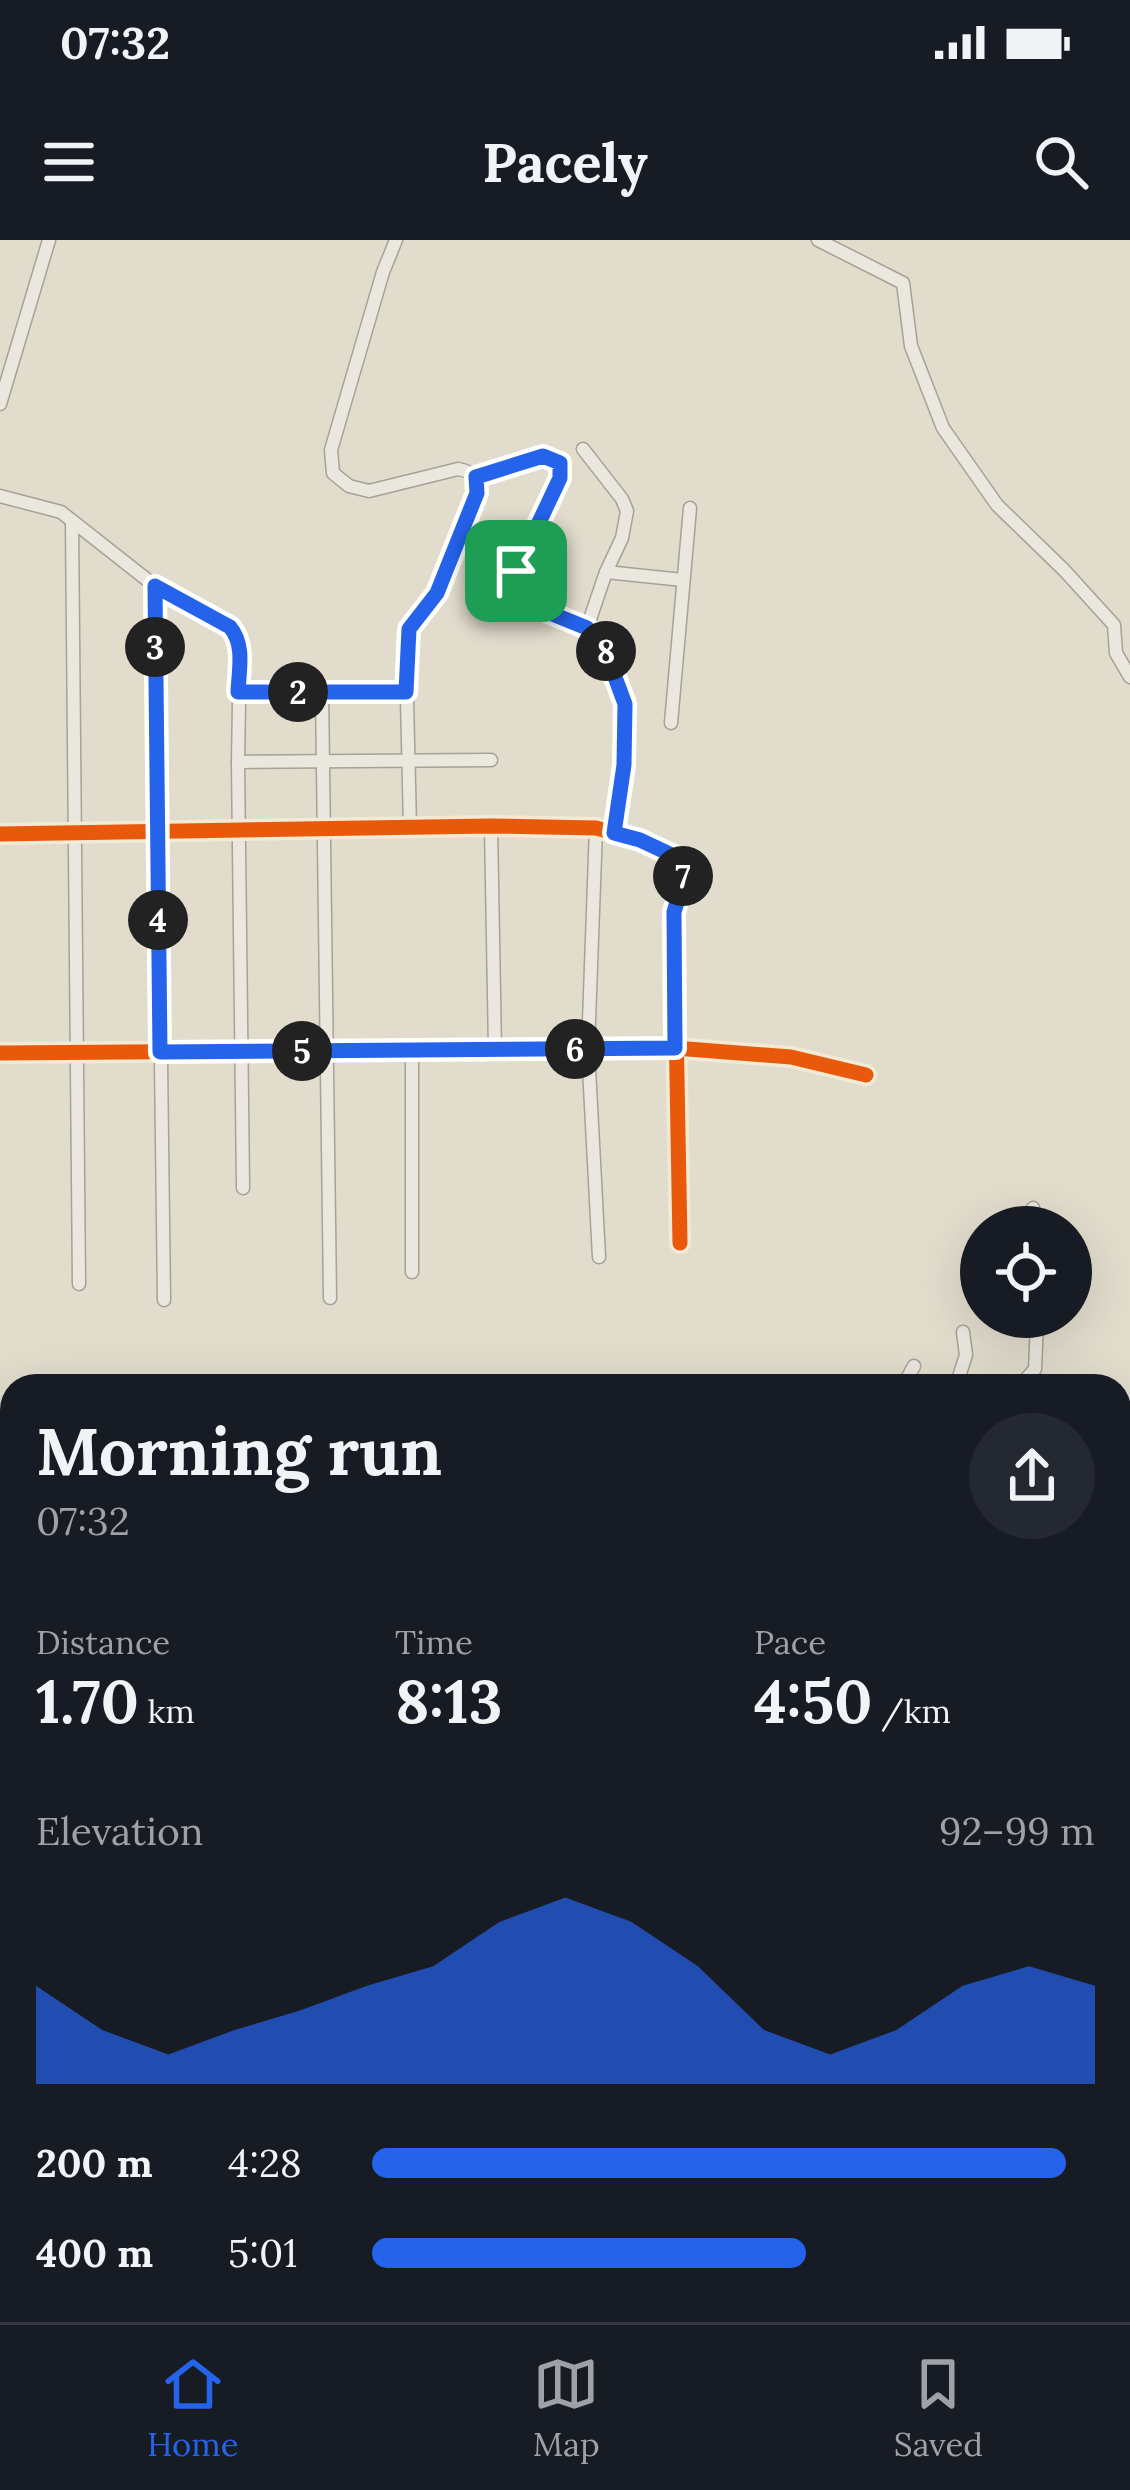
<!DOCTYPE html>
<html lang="en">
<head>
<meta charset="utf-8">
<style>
	body { margin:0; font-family:Lora,serif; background:#242831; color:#f1f3f6; height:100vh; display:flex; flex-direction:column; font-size:45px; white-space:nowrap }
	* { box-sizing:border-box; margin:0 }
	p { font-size:39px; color:#9ea1a6 }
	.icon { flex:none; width:66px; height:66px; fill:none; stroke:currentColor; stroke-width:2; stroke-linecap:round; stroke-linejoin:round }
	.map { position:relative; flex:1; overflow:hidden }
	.panel { position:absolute; left:0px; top:1134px; width:1131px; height:948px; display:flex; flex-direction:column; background:#171b24; border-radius:36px 36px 0 0; box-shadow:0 12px 48px #0002 }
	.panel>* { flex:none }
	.controls { position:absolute; left:960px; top:966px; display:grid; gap:24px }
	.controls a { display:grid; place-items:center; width:132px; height:132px; border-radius:50%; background:#171b24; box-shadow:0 12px 48px #0002; font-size:60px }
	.pin { position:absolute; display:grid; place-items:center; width:102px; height:102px; color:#fff; margin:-51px; border-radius:24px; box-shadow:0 6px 18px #0006 }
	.km { position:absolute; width:60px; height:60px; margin:-30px; border-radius:50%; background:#222; color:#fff; font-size:33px; line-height:60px; text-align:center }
	.round { display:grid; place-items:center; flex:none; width:126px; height:126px; border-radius:63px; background:#242831 }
	.overview { display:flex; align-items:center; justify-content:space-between; height:204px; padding:0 36px }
	h1 { font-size:66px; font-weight:800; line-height:90px }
	.figures { display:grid; grid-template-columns:repeat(3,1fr); gap:18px; height:204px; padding:12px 36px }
	.figures div { display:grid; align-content:center }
	.figures b { font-size:60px; font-weight:800 }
	.figures small { font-size:33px; font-weight:400 }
	.figures p { font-size:33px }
	.chart { height:336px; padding:24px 36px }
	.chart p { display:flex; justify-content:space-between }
	.chart svg { width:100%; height:216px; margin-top:12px; fill:#2563eb; opacity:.7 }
	ul { padding:0 36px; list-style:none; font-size:39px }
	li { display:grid; grid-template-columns:192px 144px 1fr; align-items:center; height:90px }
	li i { height:30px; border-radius:15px; background:#2563eb }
	.status { display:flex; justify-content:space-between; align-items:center; height:84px; padding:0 60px; background:#171b24; direction:ltr }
	.status svg { height:33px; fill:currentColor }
	header { display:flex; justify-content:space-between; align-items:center; height:156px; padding:0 36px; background:#171b24; font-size:54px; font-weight:800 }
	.dock { display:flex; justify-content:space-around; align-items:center; height:168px; border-top:3px solid #363941; background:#171b24; font-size:33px; color:#9ea1a6 }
	.dock a { display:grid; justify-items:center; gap:6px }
	.dock .selected { color:#2563eb }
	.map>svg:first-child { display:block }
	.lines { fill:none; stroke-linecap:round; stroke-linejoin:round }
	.minor-casing { stroke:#a7a196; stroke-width:15 }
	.minor { stroke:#eae7de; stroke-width:12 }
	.cycleway-casing { stroke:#f2ead4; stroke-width:22 }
	.cycleway { stroke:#e8590c; stroke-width:15 }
	.route-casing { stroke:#fff; stroke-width:24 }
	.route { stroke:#2563eb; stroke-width:15 }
</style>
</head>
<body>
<div class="status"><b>07:32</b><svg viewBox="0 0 49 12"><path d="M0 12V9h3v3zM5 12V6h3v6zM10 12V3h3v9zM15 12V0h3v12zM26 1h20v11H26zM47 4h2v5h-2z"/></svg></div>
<header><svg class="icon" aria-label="menu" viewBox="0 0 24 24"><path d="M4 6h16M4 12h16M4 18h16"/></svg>Pacely<svg class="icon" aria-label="search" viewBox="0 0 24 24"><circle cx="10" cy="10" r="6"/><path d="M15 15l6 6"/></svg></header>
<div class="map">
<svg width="1130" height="2082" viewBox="0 0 1130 2082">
	<rect width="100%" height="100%" fill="#e2dccd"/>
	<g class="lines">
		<defs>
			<g id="minor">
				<path d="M396,0L383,32L331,210L333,233L349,246L369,251L458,229C474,232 476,236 477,252L437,353L409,389L406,417L410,587"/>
				<polyline points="818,0 903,43 911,106 943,188 997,265 1064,330 1114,385 1116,413 1130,437"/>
				<polyline points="0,164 49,0"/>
				<polyline points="583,209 622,259 627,271 622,298 606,332 587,388"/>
				<polyline points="476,237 543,216 560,223 560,238 509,346 518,360 587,388 605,410 625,464 624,525 613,593"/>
				<polyline points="0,256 61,272 155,346 230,387 240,405 238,522 243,948"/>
				<polyline points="72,284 79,1044"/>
				<polyline points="606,332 683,340"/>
				<polyline points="155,346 164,1060"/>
				<polyline points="322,451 330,1058"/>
				<polyline points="238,452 407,451"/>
				<polyline points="671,483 690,268"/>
				<polyline points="238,522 491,520"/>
				<polyline points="491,586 495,810"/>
				<polyline points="596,588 588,809 599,1017"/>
				<polyline points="0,594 491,586 596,588 641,600 674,616 682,627 683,642 674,672 680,1003"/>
				<polyline points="0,813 675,808 791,817 866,835"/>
				<polyline points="1021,987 1033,968"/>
				<polyline points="412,1032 412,810"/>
				<polyline points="903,1146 914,1126"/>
				<polyline points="956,1146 966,1115 963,1092"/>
				<polyline points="1020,1146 1035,1129 1037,1083 1033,1077"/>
				<polyline points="0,1389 12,1399"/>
				<polyline points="1119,1424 1130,1420"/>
				<polyline points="0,1435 12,1444"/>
				<polyline points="0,1471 12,1485"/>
				<polyline points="0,1609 12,1625"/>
				<polyline points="1119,1739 1130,1738"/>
				<polyline points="0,1882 12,1907"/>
				<polyline points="0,2047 12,2048"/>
				<polyline points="313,2070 342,2082"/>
				<polyline points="1005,2070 1060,2082"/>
				<polyline points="29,2082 30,2070"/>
				<polyline points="230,2082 236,2070"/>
				<polyline points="480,2082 482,2070"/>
				<polyline points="554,2082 556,2070"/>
				<polyline points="628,2082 631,2070"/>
				<polyline points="774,2082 777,2070"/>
			</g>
		</defs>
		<use href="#minor" class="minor-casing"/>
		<use href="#minor" class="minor"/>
		<defs>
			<g id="cycleway">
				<polyline points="0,594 491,586 596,588 641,600 674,616 682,627 683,642 674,672 680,1003"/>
				<polyline points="0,813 675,808 791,817 866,835"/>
			</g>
		</defs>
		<use href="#cycleway" class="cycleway-casing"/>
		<use href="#cycleway" class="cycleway"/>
	</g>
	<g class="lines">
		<defs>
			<path id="route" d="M543,216L560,223V238L509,346L518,360L587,388L605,410L625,464L624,525L614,593L640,600L674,616L682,627L683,642L674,672L675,808L160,812L155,346L230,387C245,405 239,429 238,452H406L409,389L437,353L477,253L476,237Z"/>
		</defs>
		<use href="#route" class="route-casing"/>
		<use href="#route" class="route"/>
	</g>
</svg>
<div class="controls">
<a><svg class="icon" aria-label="locate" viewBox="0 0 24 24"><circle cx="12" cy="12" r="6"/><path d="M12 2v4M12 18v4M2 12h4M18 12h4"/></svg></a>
</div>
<div class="pin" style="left:516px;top:331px;background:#1e9e55"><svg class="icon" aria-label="arrive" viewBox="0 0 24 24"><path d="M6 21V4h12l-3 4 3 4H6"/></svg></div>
<b class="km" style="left:298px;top:452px">2</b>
<b class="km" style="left:155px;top:407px">3</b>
<b class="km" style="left:158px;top:680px">4</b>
<b class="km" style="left:302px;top:811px">5</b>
<b class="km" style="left:575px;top:809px">6</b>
<b class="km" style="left:683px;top:636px">7</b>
<b class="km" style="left:606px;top:411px">8</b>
<section class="panel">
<div class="overview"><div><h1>Morning run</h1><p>07:32</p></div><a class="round"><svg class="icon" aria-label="share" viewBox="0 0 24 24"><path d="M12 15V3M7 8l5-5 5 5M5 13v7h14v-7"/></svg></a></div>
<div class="figures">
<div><p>Distance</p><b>1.70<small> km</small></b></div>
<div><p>Time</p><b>8:13</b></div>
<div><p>Pace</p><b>4:50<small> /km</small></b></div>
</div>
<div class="chart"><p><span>Elevation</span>92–99 m</p>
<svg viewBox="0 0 160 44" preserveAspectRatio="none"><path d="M0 44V24L10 33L20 38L30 33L40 29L50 24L60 20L70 11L80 6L90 11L100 20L110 33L120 38L130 33L140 24L150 20L160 24V44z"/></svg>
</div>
<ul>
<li><b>200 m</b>4:28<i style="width:96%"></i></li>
<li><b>400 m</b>5:01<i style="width:60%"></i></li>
</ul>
</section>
</div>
<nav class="dock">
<a class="selected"><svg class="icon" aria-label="home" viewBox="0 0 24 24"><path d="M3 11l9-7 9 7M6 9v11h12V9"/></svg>Home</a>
<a><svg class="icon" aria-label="map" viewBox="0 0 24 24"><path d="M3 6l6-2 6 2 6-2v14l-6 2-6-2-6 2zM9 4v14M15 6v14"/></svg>Map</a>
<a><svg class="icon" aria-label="saved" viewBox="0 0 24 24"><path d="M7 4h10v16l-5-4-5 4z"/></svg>Saved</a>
</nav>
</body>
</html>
